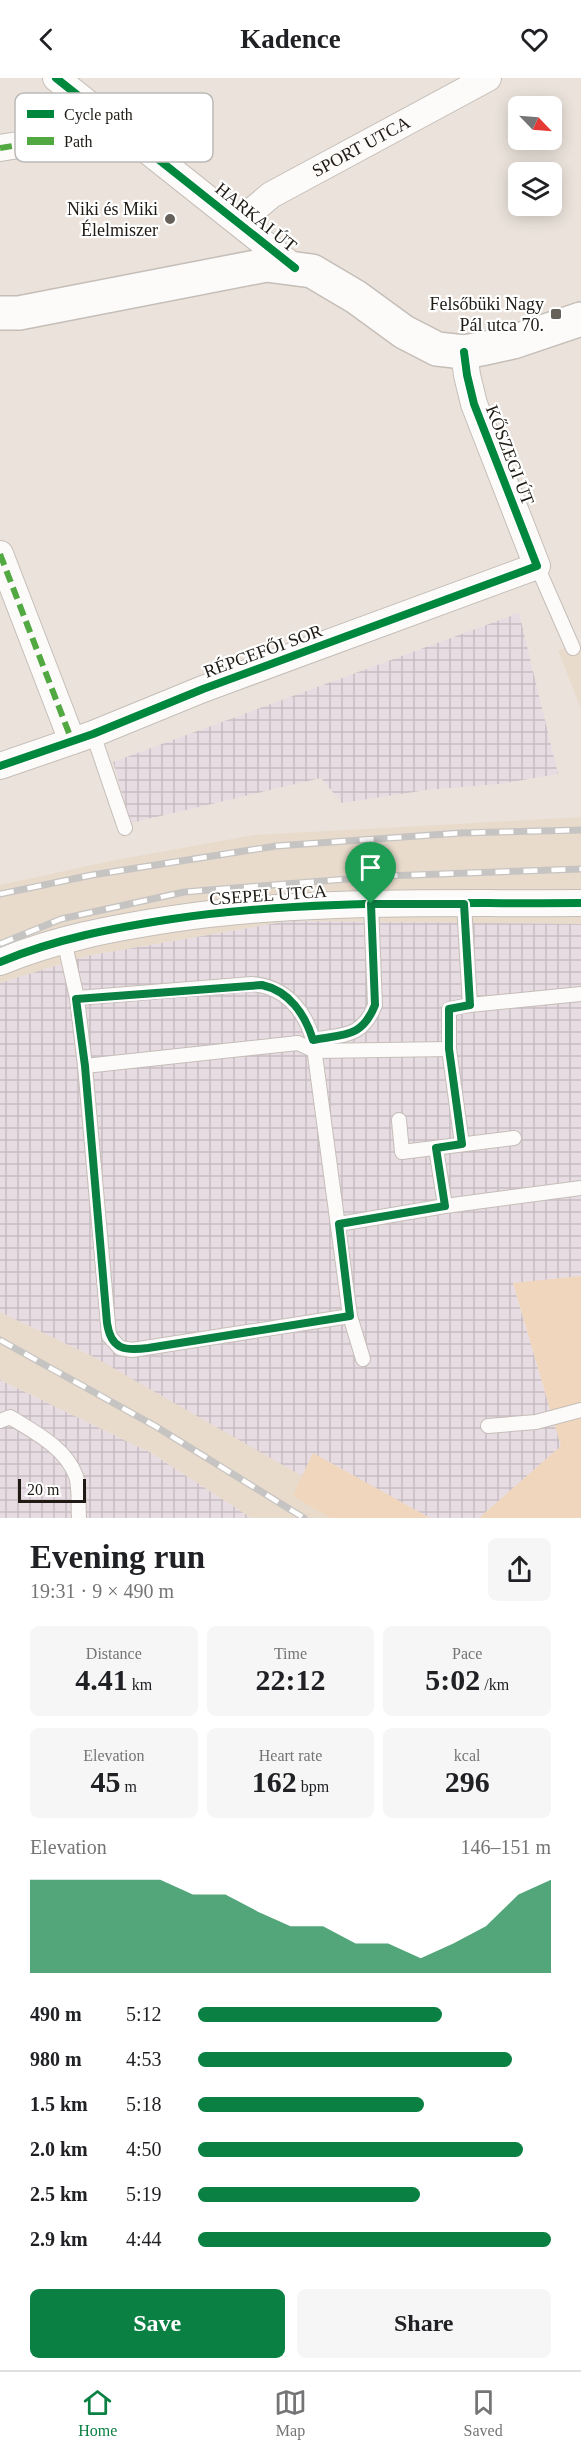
<!DOCTYPE html>
<html lang="en">
<head>
<meta charset="utf-8">
<style>
	body { margin:0; font-family:"Times New Roman",serif; background:#f6f6f6; color:#202124; height:100vh; display:flex; flex-direction:column; font-size:22px; white-space:nowrap }
	* { box-sizing:border-box; margin:0 }
	p { font-size:20px; color:#757577 }
	.icon { flex:none; width:33px; height:33px; fill:none; stroke:currentColor; stroke-width:2; stroke-linecap:round; stroke-linejoin:round }
	.map { position:relative; height:1440px; overflow:hidden }
	.panel { display:flex; flex-direction:column; background:#fff; flex:1 }
	.panel>* { flex:none }
	.needle { width:39px; rotate:115deg }
	.fabs { position:absolute; left:508px; top:18px; display:grid; gap:12px }
	.fabs a { display:grid; place-items:center; width:54px; height:54px; border-radius:9px; background:#fff; box-shadow:0 3px 15px #0003; font-size:30px }
	.scale { position:absolute; left:18px; bottom:15px; width:68px; box-sizing:border-box; padding-left:6px; border:3px solid #1f1a14; border-top:0; font-size:16px; line-height:21px; white-space:nowrap; color:#1f1a14; -webkit-text-stroke:4px #fff; paint-order:stroke }
	.pin { position:absolute; display:grid; place-items:center; width:51px; height:51px; color:#fff; margin:-62px -26px; border-radius:50% 50% 50% 0; rotate:-45deg; box-shadow:0 0 6px #0007 }
	.pin .icon { rotate:45deg }
	.round { display:grid; place-items:center; flex:none; width:63px; height:63px; border-radius:9px; background:#f6f6f6 }
	.head { display:flex; align-items:center; justify-content:space-between; height:102px; padding:0 30px }
	h1 { font-size:33px; font-weight:700; line-height:45px }
	.metrics { display:grid; grid-template-columns:repeat(3,1fr); gap:9px; height:102px; padding:6px 30px }
	.metrics div { display:grid; align-content:center; border-radius:9px; background:#f6f6f6; text-align:center }
	.metrics b { font-size:30px; font-weight:700 }
	.metrics small { font-size:16px; font-weight:400 }
	.metrics p { font-size:16px }
	.chart { height:168px; padding:12px 30px }
	.chart p { display:flex; justify-content:space-between }
	.chart svg { width:100%; height:108px; margin-top:6px; fill:#0b8043; opacity:.7 }
	.button { display:flex; gap:12px; margin-top:auto; padding:12px 30px }
	.button a { flex:1; height:69px; border-radius:9px; background:#0b8043; color:#fff; font-size:24px; font-weight:700; line-height:69px; text-align:center }
	.button a+a { background:#f6f6f6; color:#202124 }
	ul { padding:0 30px; list-style:none; font-size:20px }
	li { display:grid; grid-template-columns:96px 72px 1fr; align-items:center; height:45px }
	li i { height:15px; border-radius:8px; background:#0b8043 }
	header { display:flex; justify-content:space-between; align-items:center; height:78px; padding:0 30px; background:#fff; font-size:27px; font-weight:700 }
	.dock { display:flex; justify-content:space-around; align-items:center; height:84px; border-top:2px solid #e0e0e0; background:#fff; font-size:16px; color:#757577 }
	.dock a { display:grid; justify-items:center; gap:3px }
	.dock .active { color:#0b8043 }
	.map>svg:first-child { display:block }
	.built { fill:#e9dbcc }
	.industrial { fill:url(#industrial-grid) }
	.green { fill:#efd6bd }
	.lines { fill:none; stroke-linecap:round; stroke-linejoin:round }
	.service-casing { stroke:#c5beb8; stroke-width:16 }
	.minor-casing { stroke:#c5beb8; stroke-width:28 }
	.secondary-casing { stroke:#c5beb8; stroke-width:36 }
	.service { stroke:#fcfbfa; stroke-width:14 }
	.minor { stroke:#fcfbfa; stroke-width:26 }
	.secondary { stroke:#fcfbfa; stroke-width:33 }
	.rail-casing { stroke:#c6c4c2; stroke-width:7 }
	.rail { stroke:#fff; stroke-width:4.5; stroke-dasharray:14; stroke-linecap:butt }
	.quiet { stroke:#52a942; stroke-width:6; stroke-dasharray:12 6; stroke-linecap:butt }
	.cycleway-casing { stroke:#fff; stroke-width:11 }
	.cycleway { stroke:#00873e; stroke-width:8 }
	.route-casing { stroke:#fff; stroke-width:12 }
	.route { stroke:#0b8043; stroke-width:8 }
	.poi-dot { fill:#66605a; stroke:#fff; stroke-width:2 }
	.labels { text-anchor:middle; dominant-baseline:central; stroke-width:4.5; stroke-linejoin:round; paint-order:stroke }
	.street-label { font-size:18px; fill:#1f1a14; stroke:#fff }
	.poi-label { font-size:18px; fill:#1f1a14; stroke:#fff; text-anchor:end }
	.key { fill:#fff; stroke:#bcbab8; stroke-width:1.5 }
	.key-label { font-size:16px; fill:#1f1a14 }
</style>
</head>
<body>
<header><svg class="icon" aria-label="back" viewBox="0 0 24 24"><path d="M15 5l-7 7 7 7"/></svg>Kadence<svg class="icon" aria-label="heart" viewBox="0 0 24 24"><path d="M12 20l-8-8c-3-5 5-10 8-4 3-6 11-1 8 4z"/></svg></header>
<div class="map">
<svg width="581" height="1440" viewBox="0 0 581 1440">
	<defs>
		<pattern id="industrial-grid" width="8" height="8" patternUnits="userSpaceOnUse" patternTransform="scale(1.5)"><rect width="8" height="8" fill="#e8dce3"/><path d="M0 4h8M4 0v8" fill="none" stroke="#c7bcc2"/></pattern>
	</defs>
	<rect width="100%" height="100%" fill="#ebe3db"/>
	<g class="built">
		<polygon points="581,567 581,631 558,572"/>
		<polygon points="581,739 581,846 289,843 87,878 0,905 0,807 110,783 254,757"/>
		<polygon points="0,1234 94,1279 430,1440 251,1440 151,1375 0,1302"/>
	</g>
	<g class="industrial">
		<polygon points="519,535 558,696 499,706 427,712 342,725 321,700 131,745 113,684"/>
		<polygon points="289,843 581,846 581,1198 513,1206 561,1368 479,1440 430,1440 313,1375 302,1398 94,1279 0,1234 0,905 87,878"/>
		<polygon points="0,1302 151,1375 251,1440 0,1440"/>
	</g>
	<g class="green">
		<polygon points="581,1198 581,1440 479,1440 561,1368 513,1205"/>
		<polygon points="313,1375 430,1440 331,1440 293,1418"/>
	</g>
	<g class="lines">
		<defs>
			<g id="service">
				<polyline points="537,488 573,570"/>
				<polyline points="93,656 125,750"/>
				<polyline points="464,826 470,927"/>
				<polyline points="64,862 77,920 85,988 109,1258 120,1270 132,1272 350,1238"/>
				<path d="M77,920L252,906C284,908 305,932 313,962L350,1238L363,1281"/>
				<path d="M313,962C344,956 362,960 375,927L371,826"/>
				<polyline points="85,988 298,965 315,973 449,971"/>
				<polyline points="399,1042 402,1074 514,1060"/>
				<polyline points="462,1066 449,971 449,931 470,927 581,916"/>
				<polyline points="436,1070 445,1128"/>
				<polyline points="339,1146 445,1128 581,1110"/>
				<path d="M0,1343L10,1339C34,1354 65,1369 76,1398C80,1410 78,1427 79,1440"/>
				<polyline points="488,1348 536,1344 581,1332"/>
			</g>
			<g id="minor">
				<polyline points="56,0 295,190"/>
				<polyline points="0,70 88,56 111,45"/>
				<path id="s1" d="M239,144L271,117L488,0"/>
				<polyline points="0,476 72,663"/>
				<polyline points="0,688 93,656 203,611 537,488 474,326 467,297 464,274"/>
				<path d="M0,884C55,861 113,850 172,841C307,821 444,826 581,825"/>
			</g>
			<polyline id="secondary" points="0,235 19,235 266,187 312,193 356,219 404,254 437,271 464,274 486,270 513,264 581,241"/>
		</defs>
		<use href="#service" class="service-casing"/>
		<use href="#minor" class="minor-casing"/>
		<use href="#secondary" class="secondary-casing"/>
		<use href="#service" class="service"/>
		<use href="#minor" class="minor"/>
		<use href="#secondary" class="secondary"/>
		<defs>
			<g id="rail">
				<polyline points="0,816 92,797 276,768 460,755 581,752"/>
				<polyline points="0,866 61,841 184,814 385,798 581,791"/>
				<polyline points="0,1262 155,1348 304,1440"/>
			</g>
		</defs>
		<use href="#rail" class="rail-casing"/>
		<use href="#rail" class="rail"/>
		<g class="quiet">
			<polyline points="0,70 88,56 111,45"/>
			<polyline points="0,476 72,663"/>
		</g>
		<defs>
			<g id="cycleway">
				<polyline points="56,0 295,190"/>
				<polyline points="0,688 93,656 203,611 537,488 474,326 467,297 464,274"/>
				<path d="M0,884C55,861 113,850 172,841C307,821 444,826 581,825"/>
			</g>
		</defs>
		<use href="#cycleway" class="cycleway-casing"/>
		<use href="#cycleway" class="cycleway"/>
	</g>
	<g class="lines">
		<defs>
			<path id="route" d="M371,826H464L470,927L449,931V971L462,1066L436,1070L445,1128L339,1146L350,1238L148,1270C125,1273 111,1272 107,1245L85,988L76,921L262,907C289,913 305,936 313,962C344,956 362,960 375,927Z"/>
		</defs>
		<use href="#route" class="route-casing"/>
		<use href="#route" class="route"/>
	</g>
	<g class="poi-dot">
		<circle cx="170" cy="141" r="6"/>
		<rect x="550" y="230" width="12" height="12" rx="3"/>
	</g>
	<g class="labels">
		<g class="street-label">
			<text stroke="none"><textPath href="#s1" startOffset="144">SPORT UTCA</textPath></text>
			<text transform="translate(256 139) rotate(39)">HARKAI ÚT</text>
			<text transform="translate(510 377) rotate(69)">KŐSZEGI ÚT</text>
			<text transform="translate(263 573) rotate(-20)">RÉPCEFŐI SOR</text>
			<text transform="translate(268 817) rotate(-4)">CSEPEL UTCA</text>
		</g>
		<g class="poi-label">
			<text x="158" y="131">Niki és Miki<tspan x="158" dy="21">Élelmiszer</tspan></text>
			<text x="544" y="226">Felsőbüki Nagy<tspan x="544" dy="21">Pál utca 70.</tspan></text>
		</g>
	</g>
	<rect x="15" y="15" width="198" height="69" rx="9" class="key"/>
	<rect x="27" y="32" width="27" height="8" fill="#00873e"/>
	<rect x="27" y="59" width="27" height="8" fill="#52a942"/>
	<g class="key-label">
		<text x="64" y="42">Cycle path</text>
		<text x="64" y="69">Path</text>
	</g>
</svg>
<div class="fabs">
<a><svg class="needle" viewBox="-14 -14 28 28"><path d="M0-13l5 13h-10z" fill="#e53935"/><path d="M0 13l5-13h-10z" fill="#757577"/></svg></a>
<a><svg class="icon" aria-label="layers" viewBox="0 0 24 24"><path d="M12 4l9 5-9 5-9-5zM3 14l9 5 9-5"/></svg></a>
</div>
<div class="scale">20 m</div>
<div class="pin" style="left:371px;top:826px;background:#1e9e55"><svg class="icon" aria-label="arrive" viewBox="0 0 24 24"><path d="M6 21V4h12l-3 4 3 4H6"/></svg></div>
</div>
<section class="panel">
<div class="head"><div><h1>Evening run</h1><p>19:31 · 9 × 490 m</p></div><a class="round"><svg class="icon" aria-label="share" viewBox="0 0 24 24"><path d="M12 15V3M7 8l5-5 5 5M5 13v7h14v-7"/></svg></a></div>
<div class="metrics">
<div><p>Distance</p><b>4.41<small> km</small></b></div>
<div><p>Time</p><b>22:12</b></div>
<div><p>Pace</p><b>5:02<small> /km</small></b></div>
</div>
<div class="metrics">
<div><p>Elevation</p><b>45<small> m</small></b></div>
<div><p>Heart rate</p><b>162<small> bpm</small></b></div>
<div><p>kcal</p><b>296</b></div>
</div>
<div class="chart"><p><span>Elevation</span>146–151 m</p>
<svg viewBox="0 0 160 44" preserveAspectRatio="none"><path d="M0 44V6L10 6L20 6L30 6L40 6L50 12L60 12L70 19L80 25L90 25L100 32L110 32L120 38L130 32L140 25L150 12L160 6V44z"/></svg>
</div>
<ul>
<li><b>490 m</b>5:12<i style="width:69%"></i></li>
<li><b>980 m</b>4:53<i style="width:89%"></i></li>
<li><b>1.5 km</b>5:18<i style="width:64%"></i></li>
<li><b>2.0 km</b>4:50<i style="width:92%"></i></li>
<li><b>2.5 km</b>5:19<i style="width:63%"></i></li>
<li><b>2.9 km</b>4:44<i style="width:100%"></i></li>
</ul>
<div class="button"><a>Save</a><a>Share</a></div>
</section>
<nav class="dock">
<a class="active"><svg class="icon" aria-label="home" viewBox="0 0 24 24"><path d="M3 11l9-7 9 7M6 9v11h12V9"/></svg>Home</a>
<a><svg class="icon" aria-label="map" viewBox="0 0 24 24"><path d="M3 6l6-2 6 2 6-2v14l-6 2-6-2-6 2zM9 4v14M15 6v14"/></svg>Map</a>
<a><svg class="icon" aria-label="saved" viewBox="0 0 24 24"><path d="M7 4h10v16l-5-4-5 4z"/></svg>Saved</a>
</nav>
</body>
</html>
